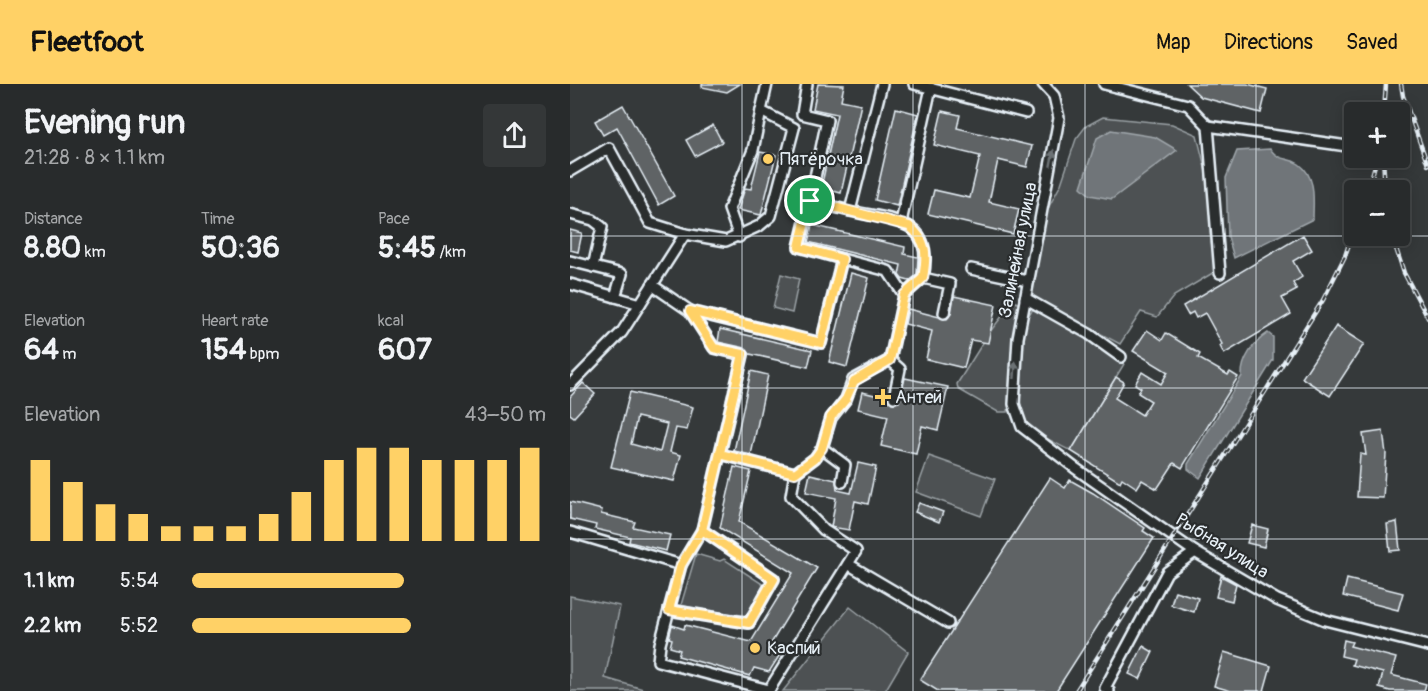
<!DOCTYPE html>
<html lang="en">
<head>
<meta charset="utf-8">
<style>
	body { margin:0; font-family:Pangolin,sans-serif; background:#343738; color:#f1f3f6; height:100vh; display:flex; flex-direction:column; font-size:22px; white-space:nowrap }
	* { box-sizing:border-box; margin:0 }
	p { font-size:20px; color:#a5a7a9 }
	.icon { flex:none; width:33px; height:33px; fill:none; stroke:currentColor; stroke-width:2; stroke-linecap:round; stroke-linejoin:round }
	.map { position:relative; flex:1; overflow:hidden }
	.details { display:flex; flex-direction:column; background:#282b2c; width:570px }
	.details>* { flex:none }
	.tools { position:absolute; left:774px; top:18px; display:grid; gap:12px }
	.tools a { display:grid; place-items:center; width:66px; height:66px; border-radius:6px; background:#282b2c; box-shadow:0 3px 15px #0003,0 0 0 2px #444748; font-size:30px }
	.pin { position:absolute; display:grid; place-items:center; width:51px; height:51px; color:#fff; margin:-26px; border:3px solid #fff; border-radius:50%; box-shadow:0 2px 6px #0007 }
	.round { display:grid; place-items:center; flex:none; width:63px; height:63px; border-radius:6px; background:#343738 }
	.summary { display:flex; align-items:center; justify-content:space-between; height:102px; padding:0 24px }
	h1 { font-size:33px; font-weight:800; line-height:45px }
	.metrics { display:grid; grid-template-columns:repeat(3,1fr); gap:9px; height:102px; padding:6px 24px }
	.metrics div { display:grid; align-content:center }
	.metrics b { font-size:30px; font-weight:800 }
	.metrics small { font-size:16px; font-weight:400 }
	.metrics p { font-size:16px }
	.chart { height:168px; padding:12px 24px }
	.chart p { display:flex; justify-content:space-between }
	.chart svg { width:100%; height:108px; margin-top:6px; stroke:#ffd166; stroke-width:6 }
	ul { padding:0 24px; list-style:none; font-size:20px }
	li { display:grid; grid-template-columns:96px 72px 1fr; align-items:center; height:45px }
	li i { height:15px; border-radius:8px; background:#ffd166 }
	header { display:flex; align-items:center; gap:36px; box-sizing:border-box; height:84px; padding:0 30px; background:#ffd166; color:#111 }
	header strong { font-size:28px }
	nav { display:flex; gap:33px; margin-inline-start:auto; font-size:21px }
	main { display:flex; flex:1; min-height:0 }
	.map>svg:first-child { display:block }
	.green { fill:#4d5152; stroke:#9aa1a5; stroke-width:1.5 }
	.water { fill:#707579; stroke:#a0a7ac; stroke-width:1.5 }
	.building { fill:#5f6365; stroke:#e8f1f8; stroke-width:1.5; fill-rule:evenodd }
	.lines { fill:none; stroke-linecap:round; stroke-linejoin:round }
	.minor-casing { stroke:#e8f1f8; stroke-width:14 }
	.minor { stroke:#2a2d2e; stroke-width:9 }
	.rail-casing { stroke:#e8f1f8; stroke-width:4.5 }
	.rail { stroke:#2a2d2e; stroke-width:2; stroke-dasharray:7; stroke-linecap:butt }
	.oneway { fill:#6c7275 }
	.route-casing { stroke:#fff; stroke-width:12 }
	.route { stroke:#ffd166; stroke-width:8 }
	.grid { fill:none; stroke:#e8f1f8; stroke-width:1.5; stroke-opacity:0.55 }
	.poi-dot { fill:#ffd166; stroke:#2a2d2e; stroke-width:2 }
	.labels { text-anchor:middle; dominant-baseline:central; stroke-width:4.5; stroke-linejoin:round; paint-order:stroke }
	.poi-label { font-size:18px; fill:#e8f1f8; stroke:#2a2d2e; text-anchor:start }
	.street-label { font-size:18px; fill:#e8f1f8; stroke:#2a2d2e }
</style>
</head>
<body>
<header>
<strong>Fleetfoot</strong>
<nav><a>Map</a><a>Directions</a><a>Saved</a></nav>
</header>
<main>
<section class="details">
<div class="summary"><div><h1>Evening run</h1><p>21:28 · 8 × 1.1 km</p></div><a class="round"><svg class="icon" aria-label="share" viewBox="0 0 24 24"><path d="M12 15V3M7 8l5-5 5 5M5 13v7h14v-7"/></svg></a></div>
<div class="metrics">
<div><p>Distance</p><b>8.80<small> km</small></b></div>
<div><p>Time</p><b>50:36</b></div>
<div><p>Pace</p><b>5:45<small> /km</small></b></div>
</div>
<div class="metrics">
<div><p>Elevation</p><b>64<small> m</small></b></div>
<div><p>Heart rate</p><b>154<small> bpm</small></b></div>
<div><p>kcal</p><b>607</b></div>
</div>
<div class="chart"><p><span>Elevation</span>43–50 m</p>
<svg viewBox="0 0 160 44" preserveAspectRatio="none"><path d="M5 44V11M15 44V20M25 44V29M35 44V33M45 44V38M55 44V38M65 44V38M75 44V33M85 44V24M95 44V11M105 44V6M115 44V6M125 44V11M135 44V11M145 44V11M155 44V6"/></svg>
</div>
<ul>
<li><b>1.1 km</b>5:54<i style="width:60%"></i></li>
<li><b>2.2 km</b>5:52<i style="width:62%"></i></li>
</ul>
</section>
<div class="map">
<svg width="858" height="607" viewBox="0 0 858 607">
	<rect width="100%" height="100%" fill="#35393a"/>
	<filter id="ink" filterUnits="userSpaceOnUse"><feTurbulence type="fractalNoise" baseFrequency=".0167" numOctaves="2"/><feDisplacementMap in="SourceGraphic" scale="12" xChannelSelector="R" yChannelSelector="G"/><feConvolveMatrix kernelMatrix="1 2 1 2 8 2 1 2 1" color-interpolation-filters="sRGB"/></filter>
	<g filter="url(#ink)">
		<g class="green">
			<polygon points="533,33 602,40 627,51 638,96 640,150 646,187 604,212 587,233 571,228 550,260 465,215 462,209 475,130 491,100 506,55 516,42"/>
			<polygon points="211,190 229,195 222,229 203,224"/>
			<polygon points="444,217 449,220 438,328 428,328 388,305 387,300 419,249"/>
			<path d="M464,225L499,242L554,280L501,367C486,359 465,351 455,336C445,320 447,234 464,225Z"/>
			<polygon points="359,372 425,395 411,432 346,408"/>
			<path d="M126,470L150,477L154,475L194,501L178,532C154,528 134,528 111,521Z"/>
			<polygon points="0,512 50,522 35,594 80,607 0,607"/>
			<polygon points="280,523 338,568 315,607 213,607"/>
		</g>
		<g class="water">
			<polygon points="541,46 585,53 607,66 542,115 520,111 511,103 527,54"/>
			<path d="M700,65C711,79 717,72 729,80C747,93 743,116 743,135L664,174L658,153L656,94L667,67Z"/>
			<path d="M698,249L703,253V276L630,394L618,385V380L672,292C671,276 684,258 698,249Z"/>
		</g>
		<g class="building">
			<polygon points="132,0 170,0 157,8 132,3"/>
			<polygon points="248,0 274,1 271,16 291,20 271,109 251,104 267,30 243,25"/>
			<polygon points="617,0 677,0 697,5 691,29 631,13"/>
			<polygon points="53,21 104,112 89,121 47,43 33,51 25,37"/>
			<polygon points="326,24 348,30 327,122 305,116"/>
			<polygon points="372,27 390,31 387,44 462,62 457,83 428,76 419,118 449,125 443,150 358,130 364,106 400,114 410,72 364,61"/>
			<polygon points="143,41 152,58 125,72 116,56"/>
			<polygon points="190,68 206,71 191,131 168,126 175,104 181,105"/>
			<polygon points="242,141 335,163 334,170 348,173 347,191 339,197 332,195 329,191 331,181 238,158"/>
			<polygon points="0,146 12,149 8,168 0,166"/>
			<polygon points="733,151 742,166 723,177 732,193 723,199 727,206 712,214 721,230 654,270 650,262 652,260 635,229 626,234 623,228 618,231 613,222"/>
			<polygon points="281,189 299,194 277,283 259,278"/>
			<polygon points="384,212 426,221 418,259 401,256 394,284 356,275 362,247 335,240 338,225 377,235 381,230"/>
			<polygon points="766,242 794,260 760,312 732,294"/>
			<polygon points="150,245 242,266 238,283 180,270 175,264 148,258"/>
			<polygon points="577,246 592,256 596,249 630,270 628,274 658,291 660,288 668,293 612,384 604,379 587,405 572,396 567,404 552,394 550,398 501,367 546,293 554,298 545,314 572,331 581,317 568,309 571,304 565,300 572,288 591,300 598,288 563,267"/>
			<polygon points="181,287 198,291 181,371 164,367"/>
			<polygon points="335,294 378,303 368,346 352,342 346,370 311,362 318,332 288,325 292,308 317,314 322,319 329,318"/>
			<polygon points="13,299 25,310 4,333 0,330 0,313"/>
			<path d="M60,308L123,323L117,346L106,344L100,368L111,371L104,397L41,383ZM67,333L97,340L90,368L61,360Z"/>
			<polygon points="813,347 816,370 813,414 787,413 790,370 796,371 793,350"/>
			<polygon points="288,379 306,383 298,420 285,417 279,446 261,443 266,414 236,408 240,390 266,396 267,406 281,409"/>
			<polygon points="164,383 181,387 169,438 247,484 200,561 211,569 199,588 184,584 180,592 108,572 110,566 100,563 102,555 99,554 102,541 114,545 115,541 181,558 223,489 150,444"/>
			<polygon points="480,394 495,404 500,396 523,409 575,444 573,447 584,454 486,607 368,607 350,596"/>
			<polygon points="0,418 32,426 31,430 65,438 63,443 100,451 96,467 59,458 60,453 25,445 26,441 0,435"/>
			<polygon points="349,419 373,428 369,438 345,428"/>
			<polygon points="827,438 830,466 820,467 817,440"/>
			<polygon points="682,441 698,445 694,463 677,459"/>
			<polygon points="651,492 666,500 662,517 646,513"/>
			<polygon points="777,495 833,509 828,526 773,512"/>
			<polygon points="605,507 628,514 624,528 601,521"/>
			<polygon points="774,556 782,558 780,562 826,574 821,591 856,600 854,607 820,607 809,604 813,589 782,581 784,575 771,572"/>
			<polygon points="573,562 583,568 570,595 559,590"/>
			<polygon points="654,568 701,582 694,607 661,607 644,602"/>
		</g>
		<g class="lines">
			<defs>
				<g id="minor">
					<polyline points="237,0 232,30 257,36 240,117 280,127"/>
					<polyline points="344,0 456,29"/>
					<polyline points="473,0 484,12 489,34 448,254 444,320 452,343 505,384 625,468 707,516 755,536 858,562"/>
					<polyline points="534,0 618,21 638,42 650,189"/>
					<polyline points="638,42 784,63"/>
					<polyline points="0,87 39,64 80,139 115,150"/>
					<polyline points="0,130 23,136 32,143 23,183"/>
					<polyline points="331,138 361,4"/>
					<polyline points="169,153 159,125 183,66 191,27"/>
					<polyline points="272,175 318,187 334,211"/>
					<polyline points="0,177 52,190 45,213"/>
					<polyline points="401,185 458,197"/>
					<polyline points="353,194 380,200 374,229"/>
					<polyline points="0,200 70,220"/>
					<polyline points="455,214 519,250 551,273"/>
					<polyline points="120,227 251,259 272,175 229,163 240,117"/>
					<polyline points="320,276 330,285 324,313"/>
					<polyline points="0,301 52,248 115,150 156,157 189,142 201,132 224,44 191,27 197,0"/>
					<polyline points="252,364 275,381 272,398"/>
					<polyline points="150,370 225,389"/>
					<polyline points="0,448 111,481 132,446 173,271 144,264 120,227 82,201"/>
					<polyline points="278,480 378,539"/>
					<polyline points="111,481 99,526 179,539 204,495 132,446"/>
					<path d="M99,526L90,560L88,577L199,606L286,467L254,446L221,412L225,389L245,374L252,364L261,334L276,315L283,296L320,276L334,211L353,194C365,134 325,137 280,127L312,0"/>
					<polyline points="539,607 535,604 597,488 625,468"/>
				</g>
			</defs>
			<use href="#minor" class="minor-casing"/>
			<use href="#minor" class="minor"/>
			<defs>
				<g id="rail">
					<polyline points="831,0 833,12 858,81"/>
					<polyline points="814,28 816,0"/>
					<polyline points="813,74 815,106"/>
					<polyline points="798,106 807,74"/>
					<polyline points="822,152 834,189 858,234"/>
					<polyline points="506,607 753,216 775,172 784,145"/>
				</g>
			</defs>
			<use href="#rail" class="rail-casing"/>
			<use href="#rail" class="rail"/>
		</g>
		<defs><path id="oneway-solid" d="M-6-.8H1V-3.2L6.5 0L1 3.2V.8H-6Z" transform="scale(1.5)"/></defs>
		<g class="oneway">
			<use href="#oneway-solid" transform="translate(482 74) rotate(-79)"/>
			<use href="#oneway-solid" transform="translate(445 286) rotate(-86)"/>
		</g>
	</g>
	<g class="lines" filter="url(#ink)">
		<defs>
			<path id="route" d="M240,117L229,163L272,175L251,259L120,227L144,264L173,270L132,446L204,495L179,539L99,526L111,481L132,446L150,370L225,389L245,374L252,364L261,333L276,315L284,297L320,276L334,211L353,194C357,172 358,157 339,142L240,117"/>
		</defs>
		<use href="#route" class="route-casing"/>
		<use href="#route" class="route"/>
	</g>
	<path class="grid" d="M172,0V607M343,0V607M515,0V607M686,0V607M0,152H858M0,304H858M0,455H858"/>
	<g class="poi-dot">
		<circle cx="198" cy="75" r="6"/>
		<path d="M310 304h6v6h6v6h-6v6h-6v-6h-6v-6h6z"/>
		<circle cx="185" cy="564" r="6"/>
	</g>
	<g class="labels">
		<g class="poi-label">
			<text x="210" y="75">Пятёрочка</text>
			<text x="325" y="313">Антей</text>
			<text x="197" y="564">Каспий</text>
		</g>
		<g class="street-label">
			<text transform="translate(448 166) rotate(-79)">Залинейная улица</text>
			<text transform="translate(652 462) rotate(32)">Рыбная улица</text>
		</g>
	</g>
</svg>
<div class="tools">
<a>+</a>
<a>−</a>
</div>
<div class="pin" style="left:240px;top:117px;background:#1e9e55"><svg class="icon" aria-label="arrive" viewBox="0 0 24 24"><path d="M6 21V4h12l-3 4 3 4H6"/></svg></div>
</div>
</main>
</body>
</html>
